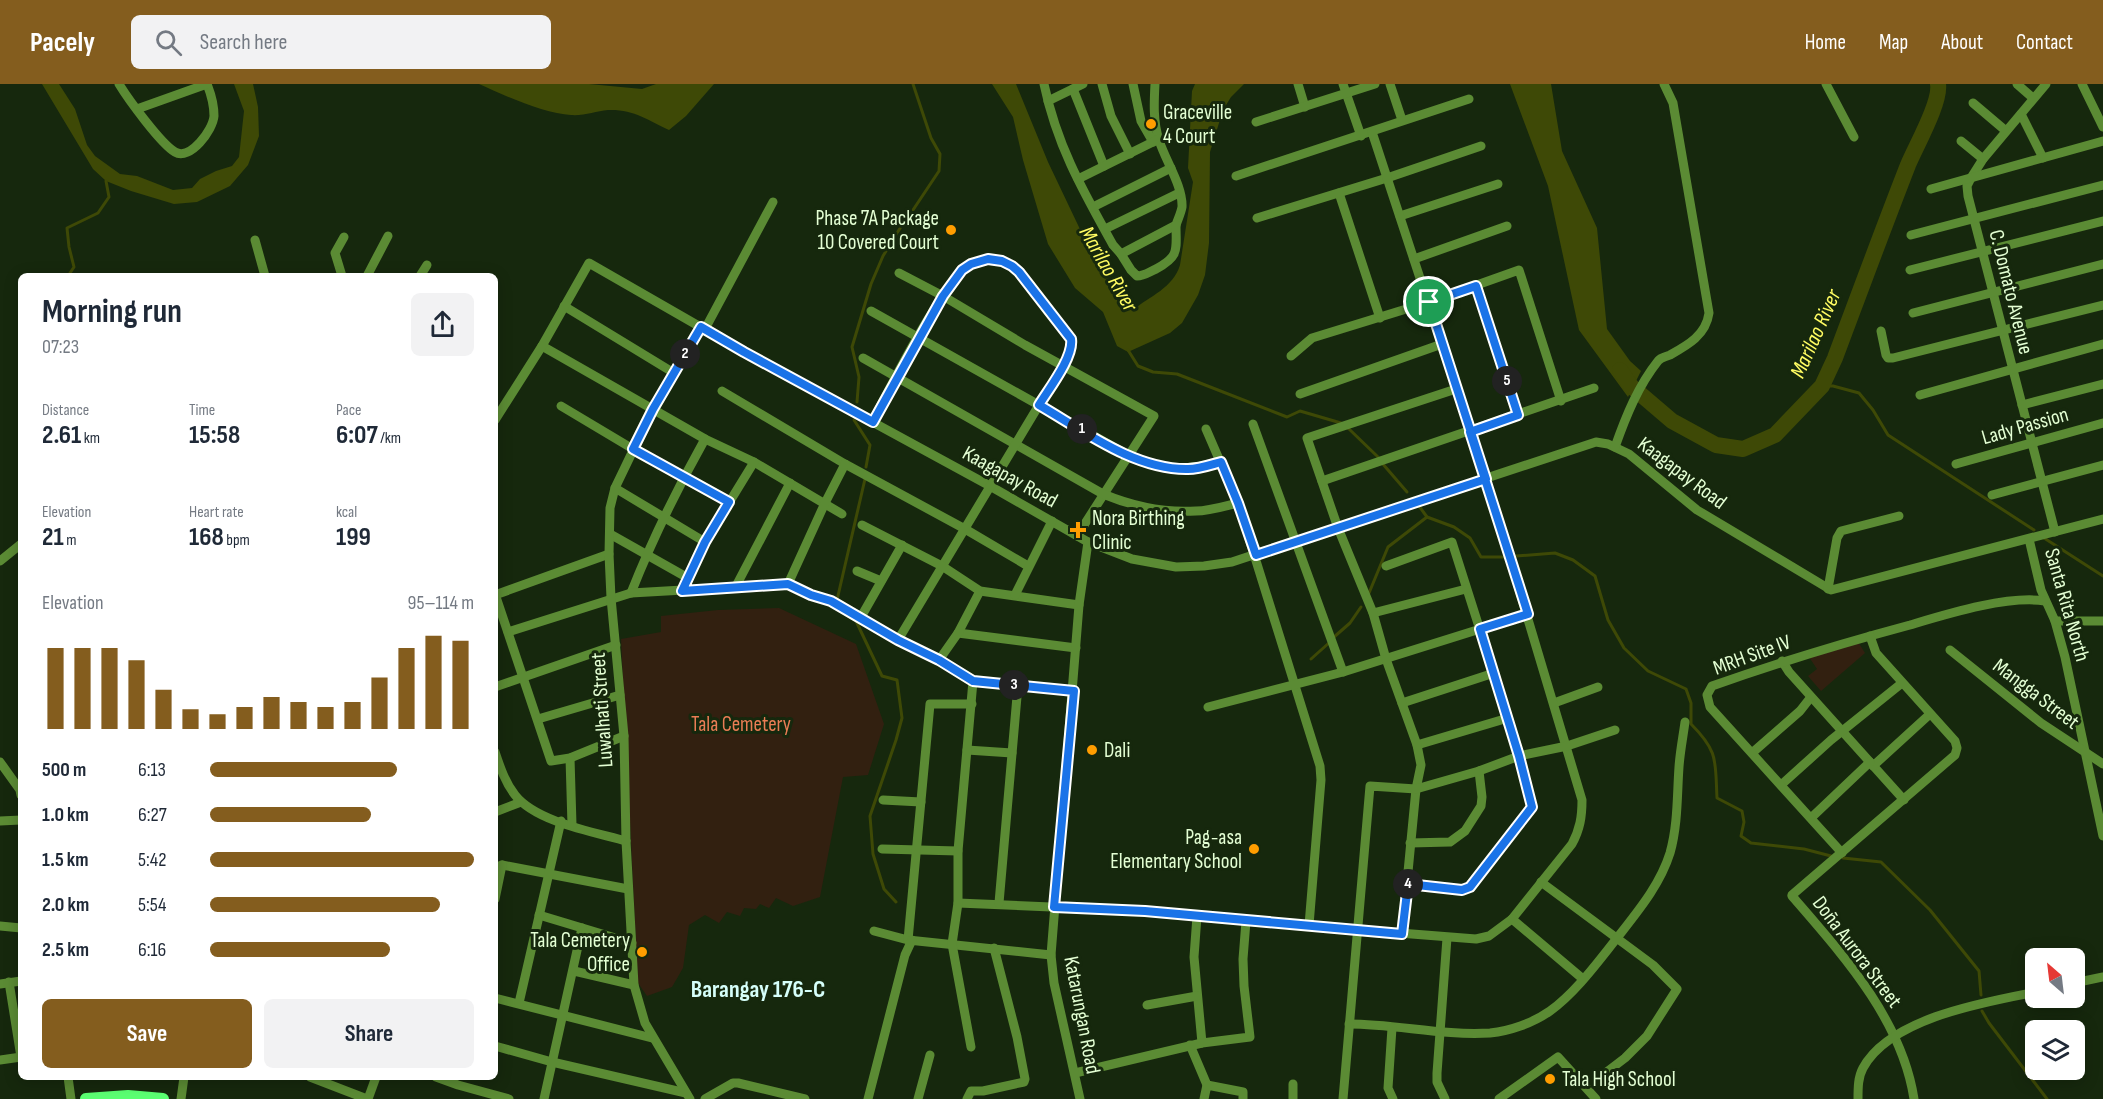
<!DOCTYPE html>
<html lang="en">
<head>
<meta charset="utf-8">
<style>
	body { margin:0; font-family:"Sofia Sans Condensed",sans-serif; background:#f2f2f3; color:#1f2937; height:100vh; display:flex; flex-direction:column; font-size:22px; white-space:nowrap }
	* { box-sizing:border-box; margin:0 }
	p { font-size:20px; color:#747a83 }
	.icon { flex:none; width:33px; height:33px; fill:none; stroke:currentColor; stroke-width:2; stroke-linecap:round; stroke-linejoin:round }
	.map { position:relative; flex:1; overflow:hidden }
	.details { position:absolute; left:18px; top:189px; width:480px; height:807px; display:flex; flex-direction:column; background:#fff; border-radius:9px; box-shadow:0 3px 15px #0003 }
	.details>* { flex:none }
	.needle { width:39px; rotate:332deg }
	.fabs { position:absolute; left:2025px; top:864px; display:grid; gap:12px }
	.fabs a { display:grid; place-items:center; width:60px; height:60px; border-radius:9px; background:#fff; box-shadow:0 3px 15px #0003; font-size:30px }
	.pin { position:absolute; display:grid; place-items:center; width:51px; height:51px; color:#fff; margin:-26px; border:3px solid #fff; border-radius:50%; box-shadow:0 2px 6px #0007 }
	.km { position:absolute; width:30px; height:30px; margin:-15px; border-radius:50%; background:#222; color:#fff; font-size:16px; line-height:30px; text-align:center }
	.round { display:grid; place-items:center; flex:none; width:63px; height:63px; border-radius:9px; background:#f2f2f3 }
	.head { display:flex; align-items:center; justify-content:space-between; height:102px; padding:0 24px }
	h1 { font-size:33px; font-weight:700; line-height:45px }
	.stats { display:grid; grid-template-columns:repeat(3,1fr); gap:9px; height:102px; padding:6px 24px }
	.stats div { display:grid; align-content:center }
	.stats b { font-size:26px; font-weight:700 }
	.stats small { font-size:16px; font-weight:400 }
	.stats p { font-size:16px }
	.chart { height:168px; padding:12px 24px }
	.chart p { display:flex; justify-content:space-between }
	.chart svg { width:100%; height:108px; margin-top:6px; stroke:#845d1e; stroke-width:6 }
	.primary-button { display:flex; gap:12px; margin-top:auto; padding:12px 24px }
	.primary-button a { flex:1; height:69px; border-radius:9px; background:#845d1e; color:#fff; font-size:24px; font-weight:700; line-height:69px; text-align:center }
	.primary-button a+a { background:#f2f2f3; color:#1f2937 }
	ul { padding:0 24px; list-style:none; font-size:20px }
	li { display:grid; grid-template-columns:96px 72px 1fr; align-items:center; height:45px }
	li i { height:15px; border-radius:8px; background:#845d1e }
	header { display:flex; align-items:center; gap:36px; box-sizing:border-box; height:84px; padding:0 30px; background:#845d1e; color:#fff }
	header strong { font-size:28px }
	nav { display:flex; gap:33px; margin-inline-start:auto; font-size:21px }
	.search { width:420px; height:54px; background:#f2f2f3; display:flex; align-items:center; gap:15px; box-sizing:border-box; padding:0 21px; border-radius:9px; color:#747a83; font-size:22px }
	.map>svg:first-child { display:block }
	.green { fill:#322010 }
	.water { fill:#3e4906 }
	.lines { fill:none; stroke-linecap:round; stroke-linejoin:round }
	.stream { stroke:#3e4906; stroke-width:3 }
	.river { stroke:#3e4906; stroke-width:16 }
	.minor { stroke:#5b8b34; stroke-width:9 }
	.major { stroke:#5bff72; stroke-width:12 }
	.route-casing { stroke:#fff; stroke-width:12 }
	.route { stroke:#1a73e8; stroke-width:8 }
	.poi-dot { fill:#ff9d00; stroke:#16280d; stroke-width:2 }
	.labels { text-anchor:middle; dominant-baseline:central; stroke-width:6; stroke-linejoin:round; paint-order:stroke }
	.poi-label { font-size:21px; fill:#e4ffd4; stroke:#16280d; text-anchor:start }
	.street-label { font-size:21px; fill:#e4ffd4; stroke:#16280d }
	.park-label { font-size:21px; fill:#ea7d55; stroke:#16280d }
	.water-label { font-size:22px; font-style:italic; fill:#fffc62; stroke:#16280d }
	.quarter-label { font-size:24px; font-weight:bold; fill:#d6fffa; stroke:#16280d }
</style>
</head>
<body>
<header>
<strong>Pacely</strong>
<div class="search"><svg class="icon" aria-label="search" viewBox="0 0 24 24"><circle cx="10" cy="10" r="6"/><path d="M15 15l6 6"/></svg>Search here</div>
<nav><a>Home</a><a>Map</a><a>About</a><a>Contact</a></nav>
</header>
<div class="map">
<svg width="2103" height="1015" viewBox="0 0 2103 1015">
	<rect width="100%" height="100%" fill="#16280d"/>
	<g class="green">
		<polygon points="779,524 856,560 884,640 868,691 843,693 820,813 793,822 776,814 769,824 760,820 756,825 744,824 740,832 727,828 719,839 705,831 689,841 683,884 672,903 647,912 638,899 621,555 661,548 661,532 718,526"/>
		<polygon points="1858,558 1865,569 1821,607 1808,592 1817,585 1809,573"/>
	</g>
	<g class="water">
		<polygon points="42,0 59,0 75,25 87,61 95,72 120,90 137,92 173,106 192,104 200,95 216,87 232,82 239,73 244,27 234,0 253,0 258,23 259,52 248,81 230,102 197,118 174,120 131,107 106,97 93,85"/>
		<path d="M479,0H589L642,5L656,0H714L686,32L669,46C648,36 633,25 608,26C596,27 584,32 571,31C545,30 503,11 479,0Z"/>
		<path d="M992,0H1016L1048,78L1087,160L1133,226C1150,212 1173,204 1180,181L1193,98L1188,84L1192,7L1195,0H1244L1231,13L1223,26L1210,68L1209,159L1205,191L1198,211L1182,239L1170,249L1128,268L1117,262L1103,228L1075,204L1048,160L1023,76L1013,33Z"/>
		<polygon points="1510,0 1551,0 1562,67 1597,144 1607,245 1630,277 1641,287 1628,313 1579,246 1548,102"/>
	</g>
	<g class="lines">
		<g class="stream">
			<polyline points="905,138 939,87 940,70 931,54 913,0"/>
			<polyline points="68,192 74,183 69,163 67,144 98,129 109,113 106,97"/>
			<polyline points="1128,266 1138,282 1153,288 1177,290 1287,333 1300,327 1341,339"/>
			<polyline points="1822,302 1833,302 1859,309 1873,326 1888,351 2034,446"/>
			<polyline points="857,318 859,293 852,263 871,200 883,172 902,141"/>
			<polyline points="854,336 870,361 866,383"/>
			<polyline points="1348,344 1378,373"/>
			<polyline points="1382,379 1407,408"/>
			<polyline points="1419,422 1427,433 1454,443 1470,454 1481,473 1506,473"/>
			<polyline points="2044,454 2103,492"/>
			<path d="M1516,472L1555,469L1573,476L1595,492L1608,536L1624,564L1648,587L1686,605L1691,619V640C1719,668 1715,677 1717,714L1742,727L1744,738L1741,752L1751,759L1804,765L1831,772"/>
			<polyline points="1369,509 1388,463 1427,433"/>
			<polyline points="837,516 865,395"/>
			<polyline points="848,532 856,537 882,592 897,596 902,634 896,656 870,732 873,770 884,805 896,818"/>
			<polyline points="1334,553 1350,539 1361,523"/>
			<polyline points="1311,575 1330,558"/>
			<polyline points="1843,774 1881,778 1930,826 1979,887 1981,911"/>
			<polyline points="1982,927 1989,939 2047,1015"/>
		</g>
		<path class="river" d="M1620,286L1631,302L1672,337L1716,361L1743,365L1775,351L1822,302L1835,274C1859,210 1883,145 1908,81C1916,62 1941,18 1938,0"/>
		<g class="minor">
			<path d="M119,0C128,15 161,60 175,68C190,77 213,46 214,32C214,21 211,10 207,0"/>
			<path d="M1044,0C1057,62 1083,107 1113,161L1121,170L1176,141C1178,135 1181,129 1182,123C1183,102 1165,76 1159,56C1153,38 1154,18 1155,0"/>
			<polyline points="1102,0 1111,32 1130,70"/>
			<polyline points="1133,0 1141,37 1153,58"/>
			<polyline points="1298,0 1305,23"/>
			<polyline points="1343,0 1361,52"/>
			<polyline points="1390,0 1402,36"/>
			<polyline points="1826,0 1854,53"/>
			<polyline points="2017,0 2033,14"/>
			<polyline points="2046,0 1983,75 1971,94 1967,102 1968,112 2055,448"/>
			<polyline points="2082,0 2103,43"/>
			<polyline points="1073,5 1104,82"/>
			<polyline points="1048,17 1083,0"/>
			<polyline points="1973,19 2006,47"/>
			<polyline points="137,25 207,0"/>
			<polyline points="2021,30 2043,74"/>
			<polyline points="1256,38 1375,0"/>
			<polyline points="1961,57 1983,75"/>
			<polyline points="1236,92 1469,15"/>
			<polyline points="1078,95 1159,55"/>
			<polyline points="1931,105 2103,57"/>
			<polyline points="1339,109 1380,234"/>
			<polyline points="1093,123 1171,84"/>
			<polyline points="1400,132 1498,100"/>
			<polyline points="1257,134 1387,94 1481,62"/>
			<polyline points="1105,145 1179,109"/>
			<polyline points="1911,151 2103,101"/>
			<polyline points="255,156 265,192"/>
			<path d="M1121,170L1131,186L1137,192C1144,192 1149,188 1156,185C1180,172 1176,166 1176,141"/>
			<polyline points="1414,175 1507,142"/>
			<polyline points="1910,186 2103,137"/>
			<polyline points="899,189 943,212 1025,261 1154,332 1077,452"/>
			<polyline points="342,192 335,169 344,153"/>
			<polyline points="367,192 388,152"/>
			<polyline points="420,192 427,181"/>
			<polyline points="1476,202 1518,331"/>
			<polyline points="564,222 674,289"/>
			<path d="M871,227L1128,371C1167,386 1179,388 1221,378"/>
			<polyline points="1913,229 2103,180"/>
			<polyline points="705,245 773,118"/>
			<polyline points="1881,247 1886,271 1888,274 1893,274 2103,221"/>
			<polyline points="542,262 705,355 754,378 842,430"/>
			<polyline points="1291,272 1312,254 1429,218 1519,186 1561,317"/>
			<path d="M863,274L1103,410C1132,422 1165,429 1196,427C1210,427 1225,422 1238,419"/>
			<polyline points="722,307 845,380 965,445 1028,482"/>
			<polyline points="1300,310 1442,260"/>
			<polyline points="1920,311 2103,260"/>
			<polyline points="2022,321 2103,300"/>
			<polyline points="561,322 633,365 729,418"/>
			<polyline points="495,336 542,262 589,179 744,268 990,402 1088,458 1132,475 1176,483 1204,482 1232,478 1596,358 1608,360 1629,370 1697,426 1831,506 2103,435"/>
			<path d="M872,338C889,306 945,192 973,179C990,171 1005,177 1019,188L1071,255L1070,267L1063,281L898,556"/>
			<polyline points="1253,340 1343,588"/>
			<polyline points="1206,345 1238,419 1320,682 1321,696 1309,841"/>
			<path d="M1615,363C1626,332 1638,302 1658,277C1661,273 1666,273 1670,271C1688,261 1706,251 1709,229L1673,19L1664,0"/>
			<polyline points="1956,380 2103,339"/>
			<polyline points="1322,397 1594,304"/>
			<polyline points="615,404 705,458"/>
			<polyline points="1992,411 2103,381"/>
			<polyline points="862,441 942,482 980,507 1079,521"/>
			<polyline points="610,450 688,494"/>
			<polyline points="2029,455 2041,506 2055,537 2065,573 2103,752"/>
			<polyline points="0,477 21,460"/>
			<polyline points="1386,482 1452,458 1508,634 1532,723 1470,803 1463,806 1408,800"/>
			<polyline points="857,487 881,497"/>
			<polyline points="788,500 825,419 845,380"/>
			<polyline points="735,504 790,399"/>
			<polyline points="1828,505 1837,454 1841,447 1899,432"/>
			<polyline points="682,507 705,458 754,378"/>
			<path d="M631,509C652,456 677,405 705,355"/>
			<polyline points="495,510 551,677 570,674 624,652"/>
			<polyline points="495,511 609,470"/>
			<polyline points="1015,511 1052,437"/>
			<polyline points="1373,529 1466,505"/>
			<polyline points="861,533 902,461"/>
			<polyline points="2055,537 2103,537"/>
			<polyline points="508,548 631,509 788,500 811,511 831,517 898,556 939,576 973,597 1073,607"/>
			<polyline points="958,549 1076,564"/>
			<polyline points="1950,566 2041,639 2103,680"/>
			<polyline points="939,576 958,549 980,507"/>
			<polyline points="1782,577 1789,588 1904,716"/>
			<polyline points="495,603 616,561"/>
			<polyline points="1402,619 1494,589"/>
			<polyline points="1554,619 1598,603"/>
			<polyline points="1208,623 1343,588 1528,530"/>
			<polyline points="538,635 620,611"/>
			<polyline points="1417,661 1508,634"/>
			<polyline points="967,666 1012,669"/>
			<path d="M495,668C500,683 505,698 515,711C536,738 594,748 626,757"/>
			<polyline points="1752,669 1800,627 1811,613"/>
			<polyline points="570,674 572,741"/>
			<polyline points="0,678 20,706 21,711"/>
			<polyline points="1873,682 1930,630"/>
			<polyline points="1781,701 1831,656 1902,599"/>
			<polyline points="883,716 921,718"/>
			<polyline points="495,728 521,718"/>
			<polyline points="1811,734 1870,678"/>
			<polyline points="0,737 21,736"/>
			<polyline points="1410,759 1450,758 1465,747 1481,722 1482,713 1479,687"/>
			<polyline points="882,765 958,767"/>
			<path d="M1842,769L1710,623L1707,611L1712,602C1777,579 1843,559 1910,541C1947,530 2008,511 2045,517"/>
			<polyline points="495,784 502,781 628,805"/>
			<polyline points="1541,798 1653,881 1677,905 1647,952 1625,974 1587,1003"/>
			<polyline points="1792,811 1955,671 1957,664 1955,657 1876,569 1870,552"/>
			<path d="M1792,812C1843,871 1902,936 1914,1015"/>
			<polyline points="495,815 502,781"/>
			<path d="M958,819L1145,827L1246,837L1476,855L1489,852L1512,835L1572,760C1580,745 1582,733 1582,716L1486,395L1372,48"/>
			<polyline points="999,819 1018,601"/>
			<polyline points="539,831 632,859"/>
			<polyline points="1197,832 1194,873 1202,959"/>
			<polyline points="1512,835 1583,895"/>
			<polyline points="0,842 21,844"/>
			<polyline points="874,847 908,856 1051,871"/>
			<polyline points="1402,850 1416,705 1421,681 1417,661 1386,575 1373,529 1338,444 1307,354 1456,305"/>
			<polyline points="908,856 930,620 972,620"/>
			<polyline points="574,887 634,901"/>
			<polyline points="9,898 21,973"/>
			<polyline points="2074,899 2103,893"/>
			<polyline points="0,900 21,897"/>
			<polyline points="495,914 652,954"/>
			<polyline points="519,919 561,737"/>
			<polyline points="1147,921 1197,912"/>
			<path d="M1349,940C1396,940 1443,952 1490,949C1510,947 1533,939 1550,927C1576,908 1597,879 1617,854C1638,827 1660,801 1670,769C1678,741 1677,711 1679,683C1680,668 1683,653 1685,638"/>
			<polyline points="1392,944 1388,1004 1393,1015"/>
			<polyline points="1190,961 1207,1001"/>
			<polyline points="495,962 552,978 686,1009"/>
			<polyline points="971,963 952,860 958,819 958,767 973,597"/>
			<polyline points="0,976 21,973"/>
			<polyline points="1075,989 1202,959 1250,953 1244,902 1243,875 1246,837"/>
			<polyline points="68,993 71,1015"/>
			<polyline points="310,993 367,1015"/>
			<polyline points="436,993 458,1001 509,1015"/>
			<polyline points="181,1015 184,993"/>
			<polyline points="368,1015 376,993"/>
			<polyline points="544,1015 582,844"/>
			<polyline points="690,1015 645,939 634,901 626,757 624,652 611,514 609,470 610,424 615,404 653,325 701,243"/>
			<polyline points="705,1015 733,999 738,999 805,1015"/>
			<polyline points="868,1015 905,871 912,856"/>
			<polyline points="918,1015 930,971"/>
			<polyline points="967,1015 971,1007 983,1007 1024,998 1025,995 1017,953 994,864"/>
			<polyline points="1080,1015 1054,899 1051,871 1079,521 1088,458"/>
			<polyline points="1204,1015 1207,1001 1243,1008 1243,1015"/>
			<polyline points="1293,1015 1293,1000"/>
			<polyline points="1343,1015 1370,702 1416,705 1479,687 1519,672 1567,662 1615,646"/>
			<polyline points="1445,1015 1437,998 1437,989 1447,854"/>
			<polyline points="1499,1015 1558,973 1596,1015"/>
			<path d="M1858,1015C1858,1004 1858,993 1863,984C1890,934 1985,918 2036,908"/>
		</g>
		<polyline class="major" points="86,1015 128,1012 163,1015"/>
	</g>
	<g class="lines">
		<defs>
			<path id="route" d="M1429,218C1448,277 1467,336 1486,395L1256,471L1238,419L1221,378C1210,381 1199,385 1188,385C1135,386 1084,347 1039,321C1048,306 1074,273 1071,255L1019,188L1012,182L1002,177L988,175L971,180L962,186L943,212L873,338L744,268L701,243L653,325L633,365L729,418L705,458L682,507L788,500L811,511L831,517L898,556L939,576L973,597L1074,607L1054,823L1145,827L1402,850L1408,800L1462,806L1470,803L1532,723L1519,672L1480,545L1528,530L1470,348L1518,331L1476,202L1429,218"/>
		</defs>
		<use href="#route" class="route-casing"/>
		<use href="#route" class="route"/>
	</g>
	<g class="poi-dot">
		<circle cx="1151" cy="40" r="6"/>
		<circle cx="951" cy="146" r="6"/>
		<path d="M1075 437h6v6h6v6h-6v6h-6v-6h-6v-6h6z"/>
		<circle cx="1092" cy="666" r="6"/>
		<circle cx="1254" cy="765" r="6"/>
		<circle cx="642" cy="868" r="6"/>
		<circle cx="1550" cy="995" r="6"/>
	</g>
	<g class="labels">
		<g class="poi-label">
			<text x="1163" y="28">Graceville<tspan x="1163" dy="24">4 Court</tspan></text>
			<text x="939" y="134" text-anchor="end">Phase 7A Package<tspan x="939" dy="24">10 Covered Court</tspan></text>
			<text x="1092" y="434">Nora Birthing<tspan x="1092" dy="24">Clinic</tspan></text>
			<text x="1104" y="666">Dali</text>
			<text x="1242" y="753" text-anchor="end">Pag-asa<tspan x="1242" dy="24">Elementary School</tspan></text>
			<text x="630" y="856" text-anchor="end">Tala Cemetery<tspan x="630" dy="24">Office</tspan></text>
			<text x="1562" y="995">Tala High School</text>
		</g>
		<g class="street-label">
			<text transform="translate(2011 208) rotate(76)">C. Domato Avenue</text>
			<text transform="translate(2025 342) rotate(-16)">Lady Passion</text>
			<text transform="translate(1682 389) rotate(37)">Kaagapay Road</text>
			<text transform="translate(1010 393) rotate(29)">Kaagapay Road</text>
			<text transform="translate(2067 521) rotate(74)">Santa Rita North</text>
			<text transform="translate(1752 571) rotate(-20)">MRH Site IV</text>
			<text transform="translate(2036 610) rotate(37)">Mangga Street</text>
			<text transform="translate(602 626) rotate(-94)">Luwalhati Street</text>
			<text transform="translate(1857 868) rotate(53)">Doña Aurora Street</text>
			<text transform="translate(1082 931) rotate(79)">Katarungan Road</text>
		</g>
		<g class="park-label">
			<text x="741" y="640">Tala Cemetery</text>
		</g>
		<g class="water-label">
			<text transform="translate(1108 185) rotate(60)">Marilao River</text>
			<text transform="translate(1816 250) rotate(-66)">Marilao River</text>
		</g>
		<g class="quarter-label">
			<text x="758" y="905">Barangay 176-C</text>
		</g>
	</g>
</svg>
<div class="fabs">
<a><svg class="needle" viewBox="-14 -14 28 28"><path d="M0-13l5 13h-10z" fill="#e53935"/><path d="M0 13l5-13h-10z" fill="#747a83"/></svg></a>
<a><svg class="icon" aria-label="layers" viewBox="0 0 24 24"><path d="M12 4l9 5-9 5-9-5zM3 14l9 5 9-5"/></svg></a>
</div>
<div class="pin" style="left:1429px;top:218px;background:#1e9e55"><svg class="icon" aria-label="arrive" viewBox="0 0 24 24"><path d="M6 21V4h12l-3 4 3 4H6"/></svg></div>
<b class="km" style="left:1082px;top:345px">1</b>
<b class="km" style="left:685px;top:270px">2</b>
<b class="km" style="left:1014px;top:601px">3</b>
<b class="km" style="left:1408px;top:800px">4</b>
<b class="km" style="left:1507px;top:297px">5</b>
<section class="details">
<div class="head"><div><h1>Morning run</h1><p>07:23</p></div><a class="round"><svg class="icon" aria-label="share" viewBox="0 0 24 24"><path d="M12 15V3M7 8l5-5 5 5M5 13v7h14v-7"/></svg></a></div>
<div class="stats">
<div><p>Distance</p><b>2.61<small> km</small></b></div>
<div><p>Time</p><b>15:58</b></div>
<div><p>Pace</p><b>6:07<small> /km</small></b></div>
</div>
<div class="stats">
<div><p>Elevation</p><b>21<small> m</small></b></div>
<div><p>Heart rate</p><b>168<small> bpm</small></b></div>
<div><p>kcal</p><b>199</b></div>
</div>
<div class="chart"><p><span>Elevation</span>95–114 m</p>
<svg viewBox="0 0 160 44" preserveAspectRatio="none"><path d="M5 44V11M15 44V11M25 44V11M35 44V16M45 44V28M55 44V36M65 44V38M75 44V35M85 44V31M95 44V33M105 44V35M115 44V33M125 44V23M135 44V11M145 44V6M155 44V8"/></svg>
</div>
<ul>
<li><b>500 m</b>6:13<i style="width:71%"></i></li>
<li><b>1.0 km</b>6:27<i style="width:61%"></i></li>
<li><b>1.5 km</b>5:42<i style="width:100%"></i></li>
<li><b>2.0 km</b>5:54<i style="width:87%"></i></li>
<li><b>2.5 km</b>6:16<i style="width:68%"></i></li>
</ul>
<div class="primary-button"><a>Save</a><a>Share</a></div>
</section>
</div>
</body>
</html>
